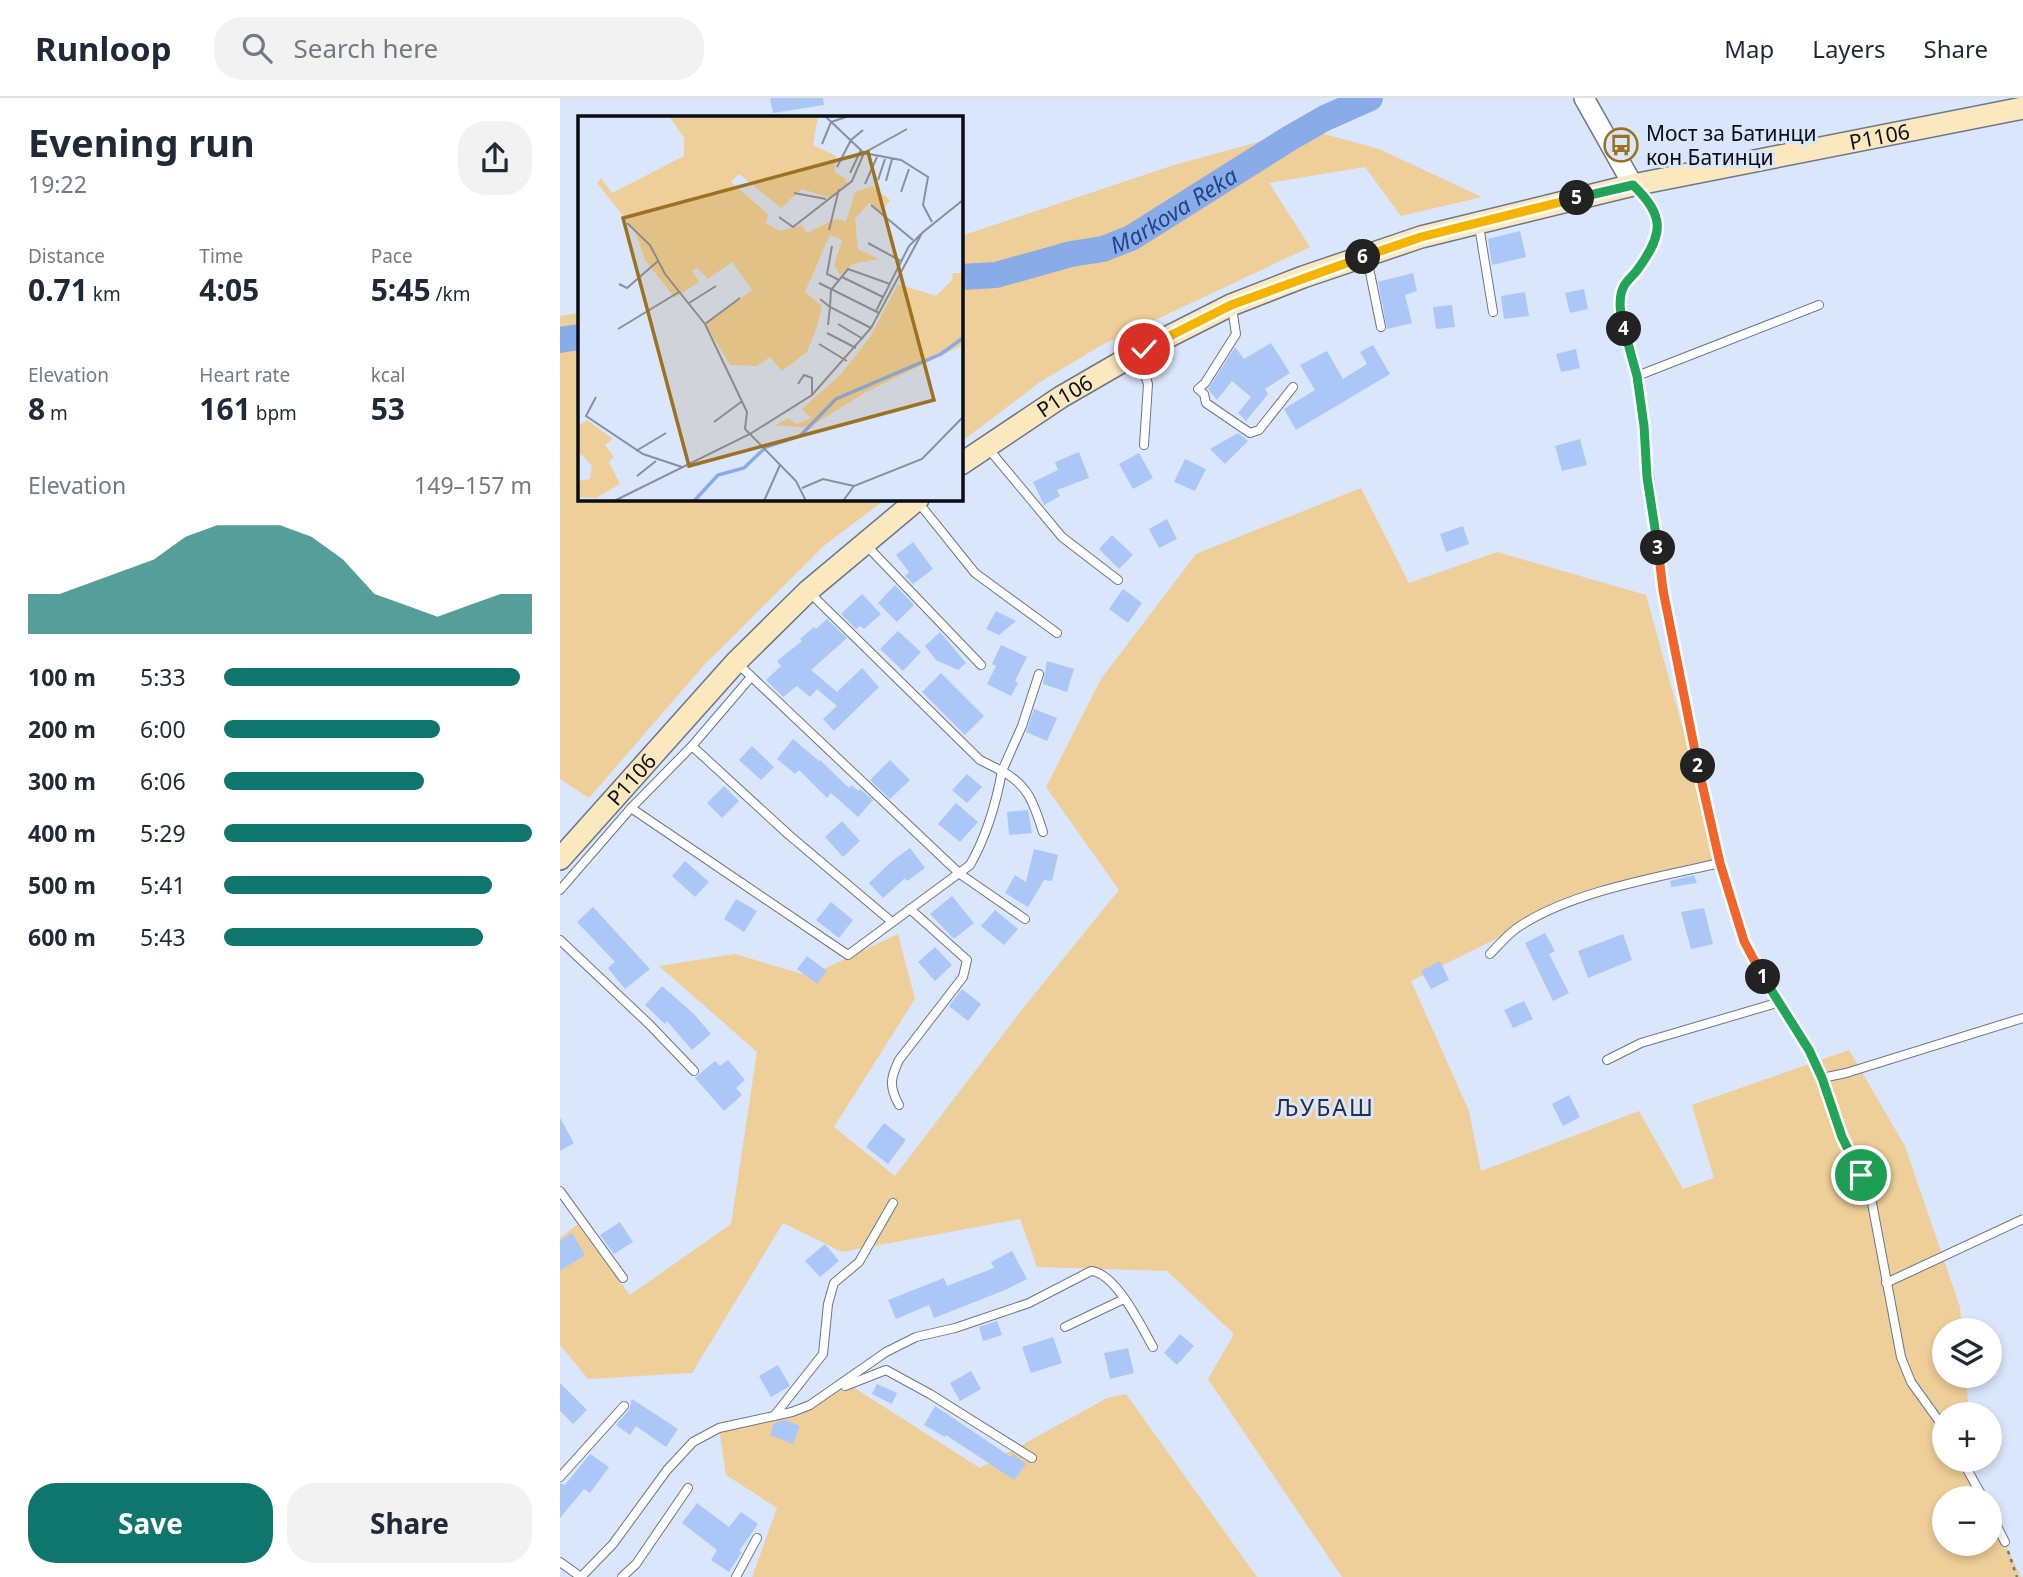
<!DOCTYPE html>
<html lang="en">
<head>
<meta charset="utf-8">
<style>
	body { margin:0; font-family:"Noto Sans",sans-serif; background:#f2f2f3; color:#1f2937; height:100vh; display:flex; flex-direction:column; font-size:26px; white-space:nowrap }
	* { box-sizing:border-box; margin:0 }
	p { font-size:23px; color:#747a83 }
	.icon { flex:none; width:38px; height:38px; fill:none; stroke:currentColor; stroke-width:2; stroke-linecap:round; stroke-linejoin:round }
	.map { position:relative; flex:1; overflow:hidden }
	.sheet { display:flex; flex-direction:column; background:#fff; width:560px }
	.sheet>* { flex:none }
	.controls { position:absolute; left:1372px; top:1220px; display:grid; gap:14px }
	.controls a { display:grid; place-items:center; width:70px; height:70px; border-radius:50%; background:#fff; box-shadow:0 4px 10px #0003; font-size:35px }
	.pin { position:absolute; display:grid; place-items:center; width:60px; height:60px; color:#fff; margin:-30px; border:4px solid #fff; border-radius:50%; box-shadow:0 2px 7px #0007 }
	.km { position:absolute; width:35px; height:35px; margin:-18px; border-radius:50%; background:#222; color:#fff; font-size:19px; line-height:35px; text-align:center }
	.round { display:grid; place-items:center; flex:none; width:74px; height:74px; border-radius:28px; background:#f2f2f3 }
	.headline { display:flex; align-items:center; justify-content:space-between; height:119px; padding:0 28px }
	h1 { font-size:38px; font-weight:700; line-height:52px }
	.stats { display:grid; grid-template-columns:repeat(3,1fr); gap:10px; height:119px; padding:7px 28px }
	.stats div { display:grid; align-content:center }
	.stats b { font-size:30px; font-weight:700 }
	.stats small { font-size:19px; font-weight:400 }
	.stats p { font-size:19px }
	.chart { height:196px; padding:14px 28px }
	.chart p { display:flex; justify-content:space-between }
	.chart svg { width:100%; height:126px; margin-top:7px; fill:#0f766e; opacity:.7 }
	.primary-button { display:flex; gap:14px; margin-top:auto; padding:14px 28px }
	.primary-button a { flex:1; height:80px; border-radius:28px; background:#0f766e; color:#fff; font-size:28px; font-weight:700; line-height:80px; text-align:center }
	.primary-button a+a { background:#f2f2f3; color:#1f2937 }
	ul { padding:0 28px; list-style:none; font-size:23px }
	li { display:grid; grid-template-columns:112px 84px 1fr; align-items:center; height:52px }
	li i { height:18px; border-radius:9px; background:#0f766e }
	header { display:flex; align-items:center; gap:42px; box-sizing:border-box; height:98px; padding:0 35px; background:#fff; border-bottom:2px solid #e0e1e3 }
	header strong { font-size:33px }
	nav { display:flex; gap:38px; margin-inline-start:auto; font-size:24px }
	.search { width:490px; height:63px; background:#f2f2f3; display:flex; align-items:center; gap:18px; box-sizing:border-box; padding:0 24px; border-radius:28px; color:#747a83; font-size:26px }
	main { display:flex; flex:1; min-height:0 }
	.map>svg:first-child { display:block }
	.green { fill:#efcf99 }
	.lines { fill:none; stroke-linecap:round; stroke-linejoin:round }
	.river { stroke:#89abe7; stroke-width:26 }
	.building { fill:#abc7f8 }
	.service-casing { stroke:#6b7688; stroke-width:10 }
	.tertiary-casing { stroke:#6b7688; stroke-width:22 }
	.secondary-casing { stroke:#6b7688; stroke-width:24 }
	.path { stroke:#6c7481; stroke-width:2.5; stroke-dasharray:3.5 5; stroke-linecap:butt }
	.service { stroke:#fff; stroke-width:8 }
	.tertiary { stroke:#fff; stroke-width:19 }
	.secondary { stroke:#fce8be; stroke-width:21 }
	.split-1-casing { stroke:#fff; stroke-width:14 }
	.split-2-casing { stroke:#fff; stroke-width:14 }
	.split-3-casing { stroke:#fff; stroke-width:14 }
	.split-4-casing { stroke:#fff; stroke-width:14 }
	.split-5-casing { stroke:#fff; stroke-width:14 }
	.split-6-casing { stroke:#fff; stroke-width:14 }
	.split-7-casing { stroke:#fff; stroke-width:14 }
	.split-1 { stroke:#22a559; stroke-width:9 }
	.split-2 { stroke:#f0652b; stroke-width:9 }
	.split-3 { stroke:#f0652b; stroke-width:9 }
	.split-4 { stroke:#22a559; stroke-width:9 }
	.split-5 { stroke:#22a559; stroke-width:9 }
	.split-6 { stroke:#f5b400; stroke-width:9 }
	.split-7 { stroke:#f5b400; stroke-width:9 }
	.labels { text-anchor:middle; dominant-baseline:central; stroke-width:6; stroke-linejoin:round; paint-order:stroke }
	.poi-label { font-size:21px; fill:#0a0e14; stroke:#dae6fb; text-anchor:start }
	.street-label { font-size:21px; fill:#0a0e14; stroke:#dae6fb }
	.water-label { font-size:23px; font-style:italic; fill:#1f458b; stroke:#dae6fb }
	.neighbourhood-label { font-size:23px; letter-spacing:2px; fill:#262f3e; stroke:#dae6fb }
	.inset-river { fill:none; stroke:#89abe7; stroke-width:3.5 }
	.inset-road { fill:none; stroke:#87909f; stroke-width:2 }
	.view { fill:#9b7220; fill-opacity:0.15; stroke:#9b7220; stroke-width:3.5 }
	.inset-edge { fill:none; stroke:#0a0e14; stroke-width:3.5 }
</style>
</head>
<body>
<header>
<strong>Runloop</strong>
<div class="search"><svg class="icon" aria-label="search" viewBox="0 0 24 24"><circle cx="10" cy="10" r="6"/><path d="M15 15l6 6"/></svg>Search here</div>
<nav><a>Map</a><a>Layers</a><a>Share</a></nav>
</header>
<main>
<section class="sheet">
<div class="headline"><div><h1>Evening run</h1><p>19:22</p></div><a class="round"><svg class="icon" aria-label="share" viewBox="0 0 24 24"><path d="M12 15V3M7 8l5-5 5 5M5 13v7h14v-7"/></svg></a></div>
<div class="stats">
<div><p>Distance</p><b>0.71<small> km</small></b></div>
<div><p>Time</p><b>4:05</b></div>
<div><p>Pace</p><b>5:45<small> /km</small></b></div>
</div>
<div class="stats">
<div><p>Elevation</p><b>8<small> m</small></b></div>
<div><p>Heart rate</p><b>161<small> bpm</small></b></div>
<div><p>kcal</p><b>53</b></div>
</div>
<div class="chart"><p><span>Elevation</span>149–157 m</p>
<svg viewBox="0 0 160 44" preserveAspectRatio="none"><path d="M0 44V30L10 30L20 26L30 22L40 18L50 10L60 6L70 6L80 6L90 10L100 18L110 30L120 34L130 38L140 34L150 30L160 30V44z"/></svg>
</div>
<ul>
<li><b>100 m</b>5:33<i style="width:96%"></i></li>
<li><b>200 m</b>6:00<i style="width:70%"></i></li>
<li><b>300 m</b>6:06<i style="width:65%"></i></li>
<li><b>400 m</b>5:29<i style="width:100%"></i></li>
<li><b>500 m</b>5:41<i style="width:87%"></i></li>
<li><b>600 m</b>5:43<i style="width:84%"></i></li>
</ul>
<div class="primary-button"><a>Save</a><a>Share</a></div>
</section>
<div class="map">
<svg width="1463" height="1479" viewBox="0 0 1463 1479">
	<rect width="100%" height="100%" fill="#dae6fb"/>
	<g class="green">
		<polygon points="746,31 819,51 922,99 841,118 805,69 709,85 750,149 540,248 480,284 401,344 401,138 614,67"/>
		<polygon points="19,215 19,401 326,401 265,447 145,566 29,700 0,681 0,218"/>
		<polygon points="801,390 849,485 937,454 1086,497 1160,765 1069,786 992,811 956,831 851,883 909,1013 921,1073 1079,1013 1123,1091 1154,1080 1132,1007 1289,952 1345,1048 1400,1209 1402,1232 1384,1232 1384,1278 1406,1278 1409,1316 1384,1316 1384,1362 1413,1362 1415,1386 1423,1400 1384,1400 1384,1446 1430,1446 1430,1414 1461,1479 782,1479 648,1281 674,1236 607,1173 477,1169 460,1121 282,1154 223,1125 132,1275 28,1281 0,1247 0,1140 18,1126 70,1197 171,1126 197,954 99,868 175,856 249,878 338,836 355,901 274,1029 335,1078 464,909 559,792 486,689 541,581 636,456"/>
		<polygon points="285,1284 420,1370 547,1300 566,1296 697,1479 192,1479 217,1410 166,1377 159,1330 232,1314"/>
	</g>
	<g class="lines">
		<g class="river">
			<path id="s1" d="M401,179L436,177L511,156L543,151L571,140L730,40L765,20L810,0"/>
			<polyline points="0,242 19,239"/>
		</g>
	</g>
	<g class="building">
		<polygon points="210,0 263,0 264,7 213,15"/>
		<polygon points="960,133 966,159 932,167 928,141"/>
		<polygon points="853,175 857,193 845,197 852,225 827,231 818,184"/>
		<polygon points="1024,191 1028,211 1010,215 1005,195"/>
		<polygon points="965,194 969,218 944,221 941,198"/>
		<polygon points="892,207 895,229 876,231 873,209"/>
		<polygon points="711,245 730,275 705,291 708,296 686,323 678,315 691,299 672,283 657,302 648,291 675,249 684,261"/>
		<polygon points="813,247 830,276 736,332 724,311 755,292 740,267 767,253 783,281 807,266 800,254"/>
		<polygon points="1016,251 1020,270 1001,274 996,256"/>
		<polygon points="678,335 688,343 665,366 650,351"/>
		<polygon points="1020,341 1027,367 1002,373 995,348"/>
		<polygon points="519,354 529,380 497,392 500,398 484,407 473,384 498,372 495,364"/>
		<polygon points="579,355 593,380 573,391 559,366"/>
		<polygon points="625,361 646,371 635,393 614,384"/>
		<polygon points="607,421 617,441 599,450 589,431"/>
		<polygon points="903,428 909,446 886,454 880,436"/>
		<polygon points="552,437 573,457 559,471 539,451"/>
		<polygon points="353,444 373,471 353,486 345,478 349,474 336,457"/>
		<polygon points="335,487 354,507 337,524 318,505"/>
		<polygon points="563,491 582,505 568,525 549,511"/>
		<polygon points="302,496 321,516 304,531 300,528 296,531 281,516"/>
		<polygon points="436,513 456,523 439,537 426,531"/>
		<polygon points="267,521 287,540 251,572 277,594 302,570 319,589 274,633 263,621 277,608 257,591 250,599 237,588 223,599 206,582 221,568 217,563 242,543 240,541 254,529 256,531"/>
		<polygon points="338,533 361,554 343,573 320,551"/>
		<polygon points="380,534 406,565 398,572 376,562 365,548"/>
		<polygon points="441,547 467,559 455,583 458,585 451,598 427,586 436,568 432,566"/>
		<polygon points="487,563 514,571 507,594 483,586"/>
		<polygon points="381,575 424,618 405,637 362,594"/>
		<polygon points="474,611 497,620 487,643 466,634"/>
		<polygon points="233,641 259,663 260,662 289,690 292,687 298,693 300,691 313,702 298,719 271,695 267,700 239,672 235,676 217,661"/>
		<polygon points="192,648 214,669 201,682 179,662"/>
		<polygon points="330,662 350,682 330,701 310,682"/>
		<polygon points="407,676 422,689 407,705 392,692"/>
		<polygon points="164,688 179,703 162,720 147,705"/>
		<polygon points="396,705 418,724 400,744 378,726"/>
		<polygon points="468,712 472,735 449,737 447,714"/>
		<polygon points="282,723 300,743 283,759 265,739"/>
		<polygon points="350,750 365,770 347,783 345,780 323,800 309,785 332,763"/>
		<polygon points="474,751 498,757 492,783 484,782 468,809 445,795 455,777 466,784"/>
		<polygon points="125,763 149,784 135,799 112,778"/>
		<polygon points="1134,777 1137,785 1111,789 1110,783"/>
		<polygon points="392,798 414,825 394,841 370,816"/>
		<polygon points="176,801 197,813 184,834 164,821"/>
		<polygon points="271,804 293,822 279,840 256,822"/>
		<polygon points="33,809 90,871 65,891 48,870 55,864 17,824"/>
		<polygon points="1144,810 1153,846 1131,851 1121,814"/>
		<polygon points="435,812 458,831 444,847 421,828"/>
		<polygon points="985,835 995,853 989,856 1009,895 993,903 965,845"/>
		<polygon points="1063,836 1072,862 1028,880 1018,853"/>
		<polygon points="375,849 392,867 375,883 358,864"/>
		<polygon points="247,858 267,873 257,886 237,871"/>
		<polygon points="880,863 889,882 871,891 861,873"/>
		<polygon points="102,888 134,916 151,936 132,952 107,923 105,926 85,907"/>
		<polygon points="402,891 421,906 408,923 389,908"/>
		<polygon points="964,903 973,921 953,930 944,912"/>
		<polygon points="168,962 185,982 176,990 182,997 164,1013 135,980 155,963 160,968"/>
		<polygon points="1009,997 1020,1019 1003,1028 992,1006"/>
		<polygon points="0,1020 14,1045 0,1053"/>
		<polygon points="324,1025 346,1042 328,1066 306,1049"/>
		<polygon points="60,1124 73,1144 54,1156 40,1137"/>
		<polygon points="12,1135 25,1157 0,1173 0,1143"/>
		<polygon points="265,1146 279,1163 260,1179 245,1163"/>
		<polygon points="452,1153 467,1181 445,1192 374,1220 369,1207 336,1221 328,1202 384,1180 387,1188 434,1170 431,1164"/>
		<polygon points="437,1223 442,1237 423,1243 419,1229"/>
		<polygon points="620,1236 634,1248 617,1267 604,1255"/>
		<polygon points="493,1239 502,1265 471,1275 462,1249"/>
		<polygon points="568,1250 574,1275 550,1281 544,1255"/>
		<polygon points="218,1267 230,1288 211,1299 199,1278"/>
		<polygon points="411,1273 421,1291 400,1303 390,1285"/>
		<polygon points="0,1285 27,1312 13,1326 0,1313"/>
		<polygon points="317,1286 337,1295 332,1306 312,1296"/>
		<polygon points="72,1301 118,1331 106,1349 76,1328 70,1337 56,1327 69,1312"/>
		<polygon points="375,1308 451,1359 453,1356 466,1366 454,1382 386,1337 385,1339 364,1327"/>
		<polygon points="225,1322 240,1328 233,1346 210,1337 214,1325"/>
		<polygon points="30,1356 49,1369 30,1395 24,1391 0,1420 0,1385 5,1387"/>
		<polygon points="137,1405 169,1429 181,1414 198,1426 179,1453 182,1454 169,1474 151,1462 157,1452 122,1425"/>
	</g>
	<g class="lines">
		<defs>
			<g id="service">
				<polyline points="1075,88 1091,105 1097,123 1095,143 1077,172 1063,190 1060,212 1077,278 1103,492 1142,689 1160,765 1184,843 1196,868 1249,952 1262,980 1282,1039 1301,1077 1312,1105 1341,1259 1351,1284 1384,1330"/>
				<polyline points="919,128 933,214"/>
				<polyline points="807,160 821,229"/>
				<polyline points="672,210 676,236 645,285 638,291 644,296 646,305 690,335 699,332 733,289"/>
				<polyline points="577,255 588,286 584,347"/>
				<polyline points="1077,278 1259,207"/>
				<polyline points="427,349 502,439 558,482"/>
				<polyline points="358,404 415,475 497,535"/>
				<polyline points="306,447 421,567"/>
				<polyline points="176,564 400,776 465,821"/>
				<path d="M479,576L462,628L442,673C469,688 474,706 483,734"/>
				<polyline points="132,648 229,737 332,824"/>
				<path d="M71,710L288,857L410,767C426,739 436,706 442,673L420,662L250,495"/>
				<polyline points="0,792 71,710 132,648 191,579"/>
				<polyline points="0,842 90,927 134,973"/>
				<path d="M930,856C938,848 947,837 957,830C1009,794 1098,779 1160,765"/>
				<polyline points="1047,962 1081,945 1220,904"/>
				<polyline points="1262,980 1286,975 1463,920"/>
				<path d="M339,1007C329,988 330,981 339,962L403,879L407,862L350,811"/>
				<polyline points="0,1093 63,1180"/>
				<polyline points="1326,1185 1463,1121"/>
				<polyline points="505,1229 564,1201"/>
				<polyline points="285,1288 326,1272 370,1296 472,1360"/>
				<polyline points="214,1318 263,1256 268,1206 274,1185 299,1164 333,1105"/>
				<polyline points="1402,1362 1423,1400"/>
				<polyline points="0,1379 64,1308"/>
				<polyline points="1430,1414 1445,1444"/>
				<polyline points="0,1464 21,1479"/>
				<path d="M21,1479L53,1446L107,1372L133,1344L159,1330L232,1314L250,1307L326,1254L356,1239L395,1230L469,1205L531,1173C556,1175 581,1228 593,1249"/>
				<polyline points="62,1479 76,1466 128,1390"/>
				<polyline points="176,1479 197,1440"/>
			</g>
			<polyline id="tertiary" points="1024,0 1073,87"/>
			<g id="secondary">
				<path id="s2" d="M401,366L501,299L584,251L671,207L743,179L861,139L1073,87L1463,10"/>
				<path id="s3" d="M0,761L176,564L248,493L358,401"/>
			</g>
		</defs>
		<use href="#service" class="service-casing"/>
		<use href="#tertiary" class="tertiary-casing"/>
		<use href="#secondary" class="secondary-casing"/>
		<polyline class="path" points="1448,1453 1457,1479"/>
		<use href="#service" class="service"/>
		<use href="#tertiary" class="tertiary"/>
		<use href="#secondary" class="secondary"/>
	</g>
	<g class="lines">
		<defs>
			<polyline id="split-1" points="1203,879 1249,952 1262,980 1282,1039 1301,1077"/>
			<polyline id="split-2" points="1138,668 1160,765 1184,843 1203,879"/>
			<polyline id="split-3" points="1098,450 1103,492 1138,668"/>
			<polyline id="split-4" points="1064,231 1077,278 1084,328 1087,379 1098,450"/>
			<path id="split-5" d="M1017,100L1073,87C1105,118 1104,135 1078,171C1074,177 1067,182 1064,188C1057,201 1061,218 1064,231"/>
			<polyline id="split-6" points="803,159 861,139 1017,100"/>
			<polyline id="split-7" points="584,251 671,207 803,159"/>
		</defs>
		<use href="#split-1" class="split-1-casing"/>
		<use href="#split-2" class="split-2-casing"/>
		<use href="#split-3" class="split-3-casing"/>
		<use href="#split-4" class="split-4-casing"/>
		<use href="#split-5" class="split-5-casing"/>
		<use href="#split-6" class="split-6-casing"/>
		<use href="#split-7" class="split-7-casing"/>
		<use href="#split-1" class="split-1"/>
		<use href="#split-2" class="split-2"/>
		<use href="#split-3" class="split-3"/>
		<use href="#split-4" class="split-4"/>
		<use href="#split-5" class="split-5"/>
		<use href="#split-6" class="split-6"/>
		<use href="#split-7" class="split-7"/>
	</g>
	<defs>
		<symbol id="bus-ring" viewBox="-11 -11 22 22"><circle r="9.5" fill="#dae6fb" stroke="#9b7220" stroke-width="1.5"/><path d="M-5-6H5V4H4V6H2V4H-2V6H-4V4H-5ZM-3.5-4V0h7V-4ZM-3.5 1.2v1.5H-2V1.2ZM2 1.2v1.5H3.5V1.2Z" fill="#9b7220"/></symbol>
	</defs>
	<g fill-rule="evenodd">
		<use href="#bus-ring" x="1042" y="28" width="38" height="38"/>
	</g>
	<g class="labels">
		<g class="poi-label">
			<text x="1086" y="35">Мост за Батинци<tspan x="1086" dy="24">кон Батинци</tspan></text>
		</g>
		<g class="street-label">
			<text stroke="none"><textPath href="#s2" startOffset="985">P1106</textPath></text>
			<text stroke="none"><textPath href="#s2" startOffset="124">P1106</textPath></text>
			<text stroke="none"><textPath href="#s3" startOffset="107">P1106</textPath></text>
		</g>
		<g class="water-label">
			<text stroke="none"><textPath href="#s1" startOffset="226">Markova Reka</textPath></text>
		</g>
		<g class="neighbourhood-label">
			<text x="765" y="1009">ЉУБАШ</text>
		</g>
	</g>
	<g transform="translate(18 18)">
		<rect width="385" height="385" fill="#dae6fb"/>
		<path d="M91,0H240L235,29L258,40L257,57L266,61L270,68L251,82L224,73L203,92L161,58L153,66L190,98L188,107L202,115L224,109L229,117L257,103L268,105L277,76L294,70L312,84L303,96L291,87L277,103L280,133L301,143L275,148L262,159L256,149L264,124L252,119L227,176L244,190L239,211L229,236L204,255L192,241L179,250L152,249L127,208L174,174L154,146L130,163L119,152L114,155L121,166L97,182L67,144L57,115L19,67L23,62L34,77L106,40V22ZM375,157H385V227L381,231L288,276L230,312L197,309L210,302L218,308L233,302L224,293L263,258L292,221L320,168L358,180L374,164ZM9,304L35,323L27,329L36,341L31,346L42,368L18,382L0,381V365L12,363L14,350L0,335V310Z" fill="#efcf99"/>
		<path class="inset-river" d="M116,385L140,359L166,352L188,331L222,320L258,283L363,238L385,222"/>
		<path class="inset-road" d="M247,0L286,37L323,44L350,61L345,89L354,106M244,28L253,6L271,0M259,51L273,24L285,14M272,57L283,34M300,64L307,43M308,65L314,43M287,68L299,41M323,76L331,53M216,77L248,83M293,89L335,124M201,101L215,111L274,65L286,37L329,13M49,107L72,129L87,158L127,208L169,296L167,313L218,365L228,385M251,114L261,73M290,127L323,145M254,130L249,158L261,164M264,161L305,181M241,167L301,197M41,168L49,172L80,145M242,183L252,191L250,209M111,187L138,170M298,195L331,130L343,118M127,208L162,182M260,208L285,223M293,212L252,191L253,174L270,153L312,168M40,213L101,176M249,217L278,232M241,228L269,245M220,268L226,259L234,262V279M18,281L8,300L65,338L104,351M136,306L163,286M58,335L88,317M59,360L78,345M224,372L245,363L276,370M36,385L172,318L234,279L293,212L344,117L385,84M186,385L202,349M265,385L276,370L344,343L385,301"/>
		<path class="view" d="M290,36L356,284L111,350L45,102Z"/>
		<rect width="385" height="385" class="inset-edge"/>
	</g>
</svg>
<div class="controls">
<a><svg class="icon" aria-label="layers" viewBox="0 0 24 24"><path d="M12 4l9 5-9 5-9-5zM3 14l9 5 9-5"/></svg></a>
<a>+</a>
<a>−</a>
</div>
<div class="pin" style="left:1301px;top:1077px;background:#1e9e55"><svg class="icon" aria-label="arrive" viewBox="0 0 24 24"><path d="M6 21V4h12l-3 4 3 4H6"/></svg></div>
<div class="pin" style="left:584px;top:251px;background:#d93025"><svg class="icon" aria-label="check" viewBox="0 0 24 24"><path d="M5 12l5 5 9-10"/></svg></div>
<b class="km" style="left:1203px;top:879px">1</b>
<b class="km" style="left:1138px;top:668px">2</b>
<b class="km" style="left:1098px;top:450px">3</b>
<b class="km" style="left:1064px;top:231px">4</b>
<b class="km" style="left:1017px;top:100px">5</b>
<b class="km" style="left:803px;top:159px">6</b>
</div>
</main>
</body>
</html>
